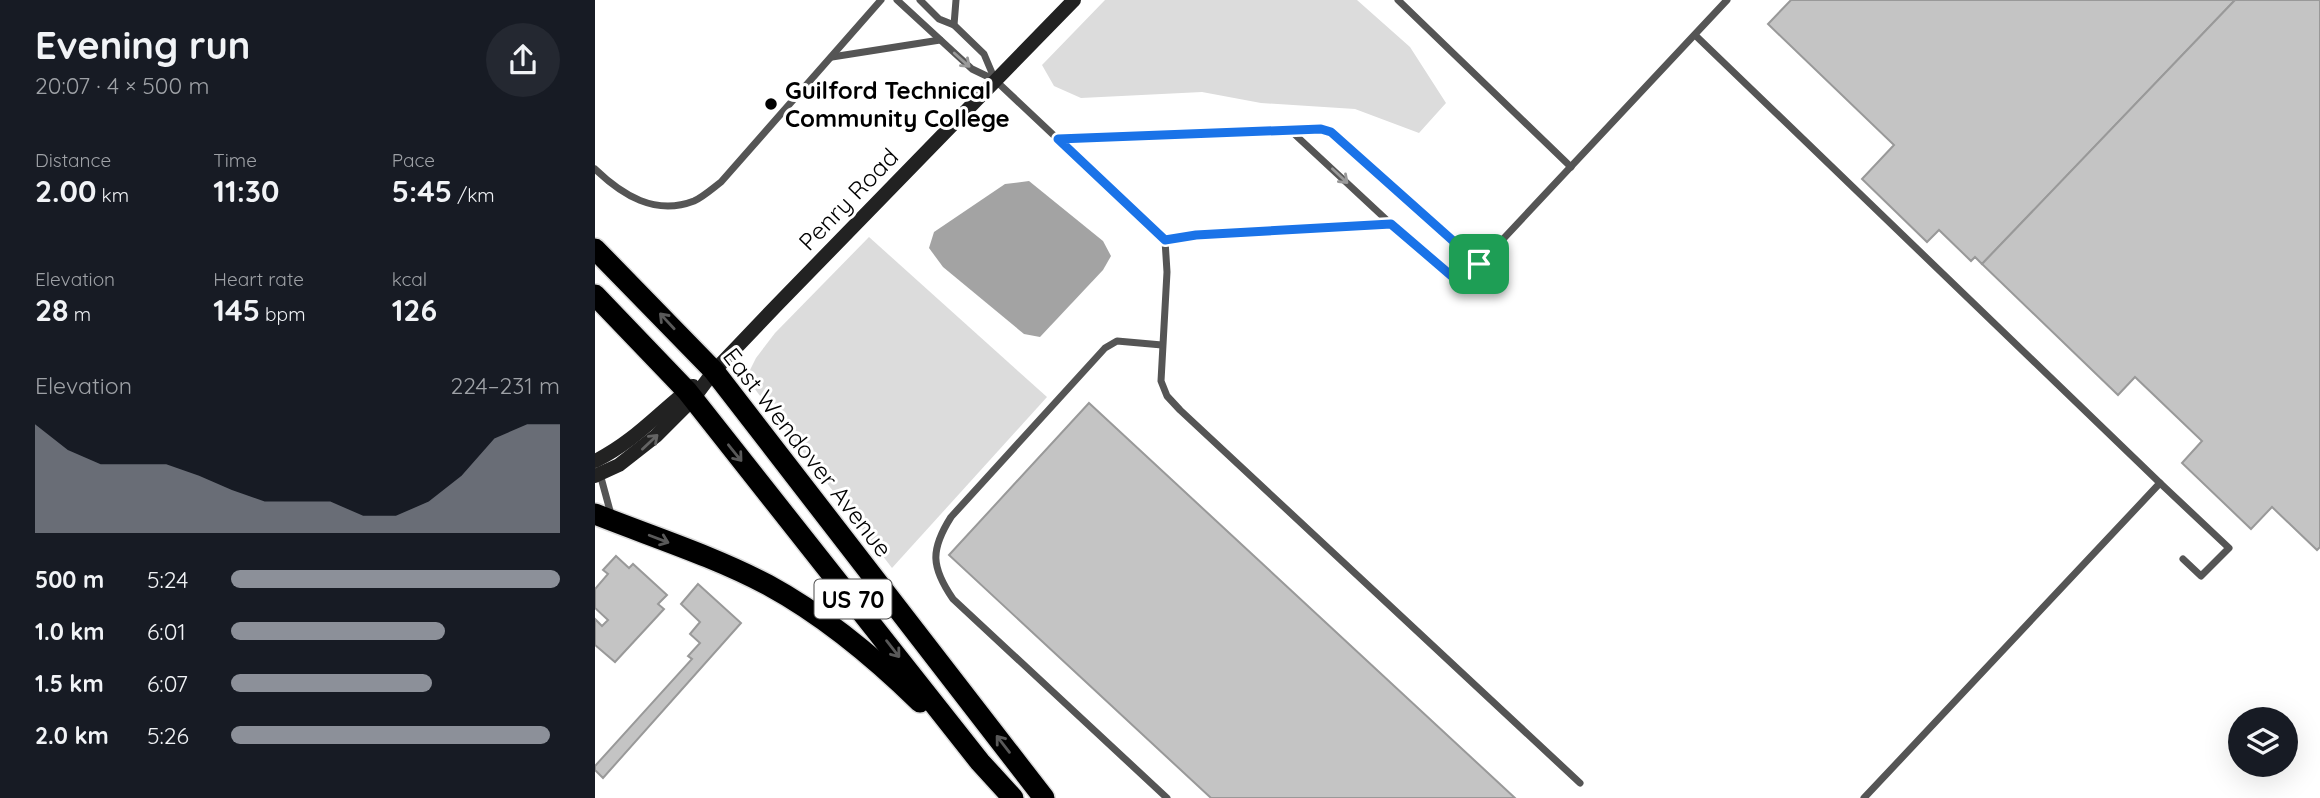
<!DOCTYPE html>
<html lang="en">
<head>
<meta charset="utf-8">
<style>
	body { margin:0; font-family:Quicksand,sans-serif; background:#242831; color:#f1f3f6; height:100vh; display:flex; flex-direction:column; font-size:26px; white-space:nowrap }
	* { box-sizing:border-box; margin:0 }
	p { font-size:23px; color:#9ea1a6 }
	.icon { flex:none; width:38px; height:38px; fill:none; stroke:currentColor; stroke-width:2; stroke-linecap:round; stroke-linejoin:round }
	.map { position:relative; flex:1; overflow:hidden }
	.sheet { display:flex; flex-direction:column; background:#171b24; width:595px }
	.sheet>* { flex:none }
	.buttons { position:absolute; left:1633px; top:707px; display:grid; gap:14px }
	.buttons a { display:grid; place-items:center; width:70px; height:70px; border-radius:50%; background:#171b24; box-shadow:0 7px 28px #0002; font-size:35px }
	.pin { position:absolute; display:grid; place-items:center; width:60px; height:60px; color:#fff; margin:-30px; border-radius:14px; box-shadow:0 4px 10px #0006 }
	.round { display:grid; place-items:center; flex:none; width:74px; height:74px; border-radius:37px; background:#242831 }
	.summary { display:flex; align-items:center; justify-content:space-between; height:119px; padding:0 35px }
	h1 { font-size:38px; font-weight:700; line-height:52px }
	.stats { display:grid; grid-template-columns:repeat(3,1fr); gap:10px; height:119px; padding:7px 35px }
	.stats div { display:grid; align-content:center }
	.stats b { font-size:30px; font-weight:700 }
	.stats small { font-size:19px; font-weight:400 }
	.stats p { font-size:19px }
	.chart { height:196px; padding:14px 35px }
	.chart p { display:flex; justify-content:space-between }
	.chart svg { width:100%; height:126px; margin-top:7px; fill:#8c9099; opacity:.7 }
	ul { padding:0 35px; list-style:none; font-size:23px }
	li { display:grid; grid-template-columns:112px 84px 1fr; align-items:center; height:52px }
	li i { height:18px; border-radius:9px; background:#8c9099 }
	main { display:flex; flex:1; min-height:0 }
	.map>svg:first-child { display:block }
	.green { fill:#dcdcdc }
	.water { fill:#a3a3a3 }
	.building { fill:#c4c4c4; stroke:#999; stroke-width:2 }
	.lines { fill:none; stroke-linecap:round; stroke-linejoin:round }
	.highway-casing { stroke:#dbdbdb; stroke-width:24 }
	.lane { stroke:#555; stroke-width:7 }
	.secondary { stroke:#222; stroke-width:14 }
	.highway { stroke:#000; stroke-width:21 }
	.oneway { stroke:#999 }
	.oneway2 { stroke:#595959 }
	.oneway3 { stroke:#646464 }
	.route-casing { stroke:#fff; stroke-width:14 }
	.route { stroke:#1a73e8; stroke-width:9 }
	.poi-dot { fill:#000; stroke:#fff; stroke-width:2.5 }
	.labels { text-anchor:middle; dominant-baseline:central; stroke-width:6; stroke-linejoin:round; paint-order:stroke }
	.shield { fill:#fff; stroke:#4c4c4c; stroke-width:2 }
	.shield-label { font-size:23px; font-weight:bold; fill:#000 }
	.poi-label { font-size:24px; font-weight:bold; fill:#000; stroke:#fff; text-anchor:start }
	.street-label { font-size:24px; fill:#000; stroke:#fff }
</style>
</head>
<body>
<main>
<section class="sheet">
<div class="summary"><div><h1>Evening run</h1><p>20:07 · 4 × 500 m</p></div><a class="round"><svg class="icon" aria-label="share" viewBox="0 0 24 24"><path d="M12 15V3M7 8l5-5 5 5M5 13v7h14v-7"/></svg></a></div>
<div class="stats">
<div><p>Distance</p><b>2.00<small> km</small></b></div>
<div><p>Time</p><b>11:30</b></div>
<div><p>Pace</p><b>5:45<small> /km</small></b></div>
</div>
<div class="stats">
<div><p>Elevation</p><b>28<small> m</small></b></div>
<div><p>Heart rate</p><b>145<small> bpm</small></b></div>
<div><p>kcal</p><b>126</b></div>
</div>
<div class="chart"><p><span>Elevation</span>224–231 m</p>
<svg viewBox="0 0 160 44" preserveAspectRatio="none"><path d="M0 44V6L10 15L20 20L30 20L40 20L50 24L60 29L70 33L80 33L90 33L100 38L110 38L120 33L130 24L140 11L150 6L160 6V44z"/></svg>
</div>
<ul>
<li><b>500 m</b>5:24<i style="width:100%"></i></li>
<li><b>1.0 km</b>6:01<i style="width:65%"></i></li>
<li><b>1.5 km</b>6:07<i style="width:61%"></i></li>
<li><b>2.0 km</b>5:26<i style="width:97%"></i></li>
</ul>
</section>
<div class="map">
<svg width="1725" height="798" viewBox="0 0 1725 798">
	<rect width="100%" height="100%" fill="#fff"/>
	<g class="green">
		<polygon points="510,0 762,0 815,47 851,103 824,133 760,109 666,103 607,92 486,98 459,86 447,65"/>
		<polygon points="274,237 452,397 297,568 156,384 154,372 161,358 180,333"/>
	</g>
	<polygon class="water" points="434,181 508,241 516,256 508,270 445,337 429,334 348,267 334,248 339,232 410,184"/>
	<g class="building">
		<polygon points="1196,0 1640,0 1387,264 1380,257 1376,261 1344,230 1332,242 1267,179 1299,145 1173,24"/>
		<polygon points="1640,0 1725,0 1725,547 1722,550 1677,507 1656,529 1587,463 1607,441 1540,377 1523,395 1387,264"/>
		<polygon points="494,403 920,798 616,798 354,555"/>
		<polygon points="21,556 34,568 38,564 72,595 63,604 69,609 20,662 0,645 0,619 7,626 13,620 0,608 0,589 13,574 8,570"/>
		<polygon points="103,584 146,623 8,778 0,770 0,766 97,659 93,656 105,643 95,634 105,622 86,604"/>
	</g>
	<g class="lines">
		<defs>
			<g id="highway">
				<polyline points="0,249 119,371 449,798"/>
				<polyline points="0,295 92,391 385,762 418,798"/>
				<path d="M0,514C58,537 118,556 173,585C230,616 279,657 325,702"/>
			</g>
		</defs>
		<use href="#highway" class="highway-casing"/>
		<g class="lane">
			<polyline points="302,0 377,69 400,80 570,240 601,235 796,224"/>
			<polyline points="325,0 344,19 359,25"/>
			<polyline points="361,0 359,25 389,54 400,80"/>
			<polyline points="803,0 976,167"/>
			<polyline points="1100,35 1565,483 1269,798"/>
			<polyline points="237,57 345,40"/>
			<polyline points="695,130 796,224 866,284 1132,0"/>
			<polyline points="463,139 726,129 736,132 884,264"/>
			<path d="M0,169C27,195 60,216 99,201C108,197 118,188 126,182L286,0"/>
			<polyline points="570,240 572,272 566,381 572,396 585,410 985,783"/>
			<path d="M567,345L522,341L510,348L356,517C335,550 336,567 358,599L572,798"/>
			<polyline points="5,474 17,518"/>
			<polyline points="1565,483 1634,548 1606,576 1588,559"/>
		</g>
		<g class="secondary">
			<path d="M0,461C40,441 64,412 98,386"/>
			<polyline points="0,476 24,465 61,436 98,399 119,371 182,305 479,0"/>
		</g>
		<use href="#highway" class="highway"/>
	</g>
	<defs><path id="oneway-shaft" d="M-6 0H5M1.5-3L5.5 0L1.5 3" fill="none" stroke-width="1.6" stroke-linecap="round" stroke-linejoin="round" transform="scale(1.75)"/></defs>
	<g class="oneway">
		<use href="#oneway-shaft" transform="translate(367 60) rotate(42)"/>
		<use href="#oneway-shaft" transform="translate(745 176) rotate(43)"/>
	</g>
	<g class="oneway2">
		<use href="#oneway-shaft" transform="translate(72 321) rotate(-133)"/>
		<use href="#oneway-shaft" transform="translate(140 453) rotate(51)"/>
		<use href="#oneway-shaft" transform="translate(64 539) rotate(21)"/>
		<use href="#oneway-shaft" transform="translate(298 649) rotate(52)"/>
		<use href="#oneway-shaft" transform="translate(408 744) rotate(-128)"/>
	</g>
	<use class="oneway3" href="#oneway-shaft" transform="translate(55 442) rotate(-43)"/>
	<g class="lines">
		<defs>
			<polygon id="route" points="726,129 736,132 884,264 866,284 796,224 601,235 570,240 463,139"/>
		</defs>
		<use href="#route" class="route-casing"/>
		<use href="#route" class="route"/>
	</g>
	<circle class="poi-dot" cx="176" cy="104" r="7"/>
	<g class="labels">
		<rect class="shield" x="219.5" y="579.5" width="77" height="39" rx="5"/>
		<g class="shield-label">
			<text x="258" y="599">US 70</text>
		</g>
		<g class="poi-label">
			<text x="190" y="90">Guilford Technical<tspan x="190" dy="28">Community College</tspan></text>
		</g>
		<g class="street-label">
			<text transform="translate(253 199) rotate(-46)">Penry Road</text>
			<text transform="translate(213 452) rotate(52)">East Wendover Avenue</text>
		</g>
	</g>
</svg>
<div class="buttons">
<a><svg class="icon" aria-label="layers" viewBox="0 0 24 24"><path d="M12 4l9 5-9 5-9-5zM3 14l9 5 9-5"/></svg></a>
</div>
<div class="pin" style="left:884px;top:264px;background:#1e9e55"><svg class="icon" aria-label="arrive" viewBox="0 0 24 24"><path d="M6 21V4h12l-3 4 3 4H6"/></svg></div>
</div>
</main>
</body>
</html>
